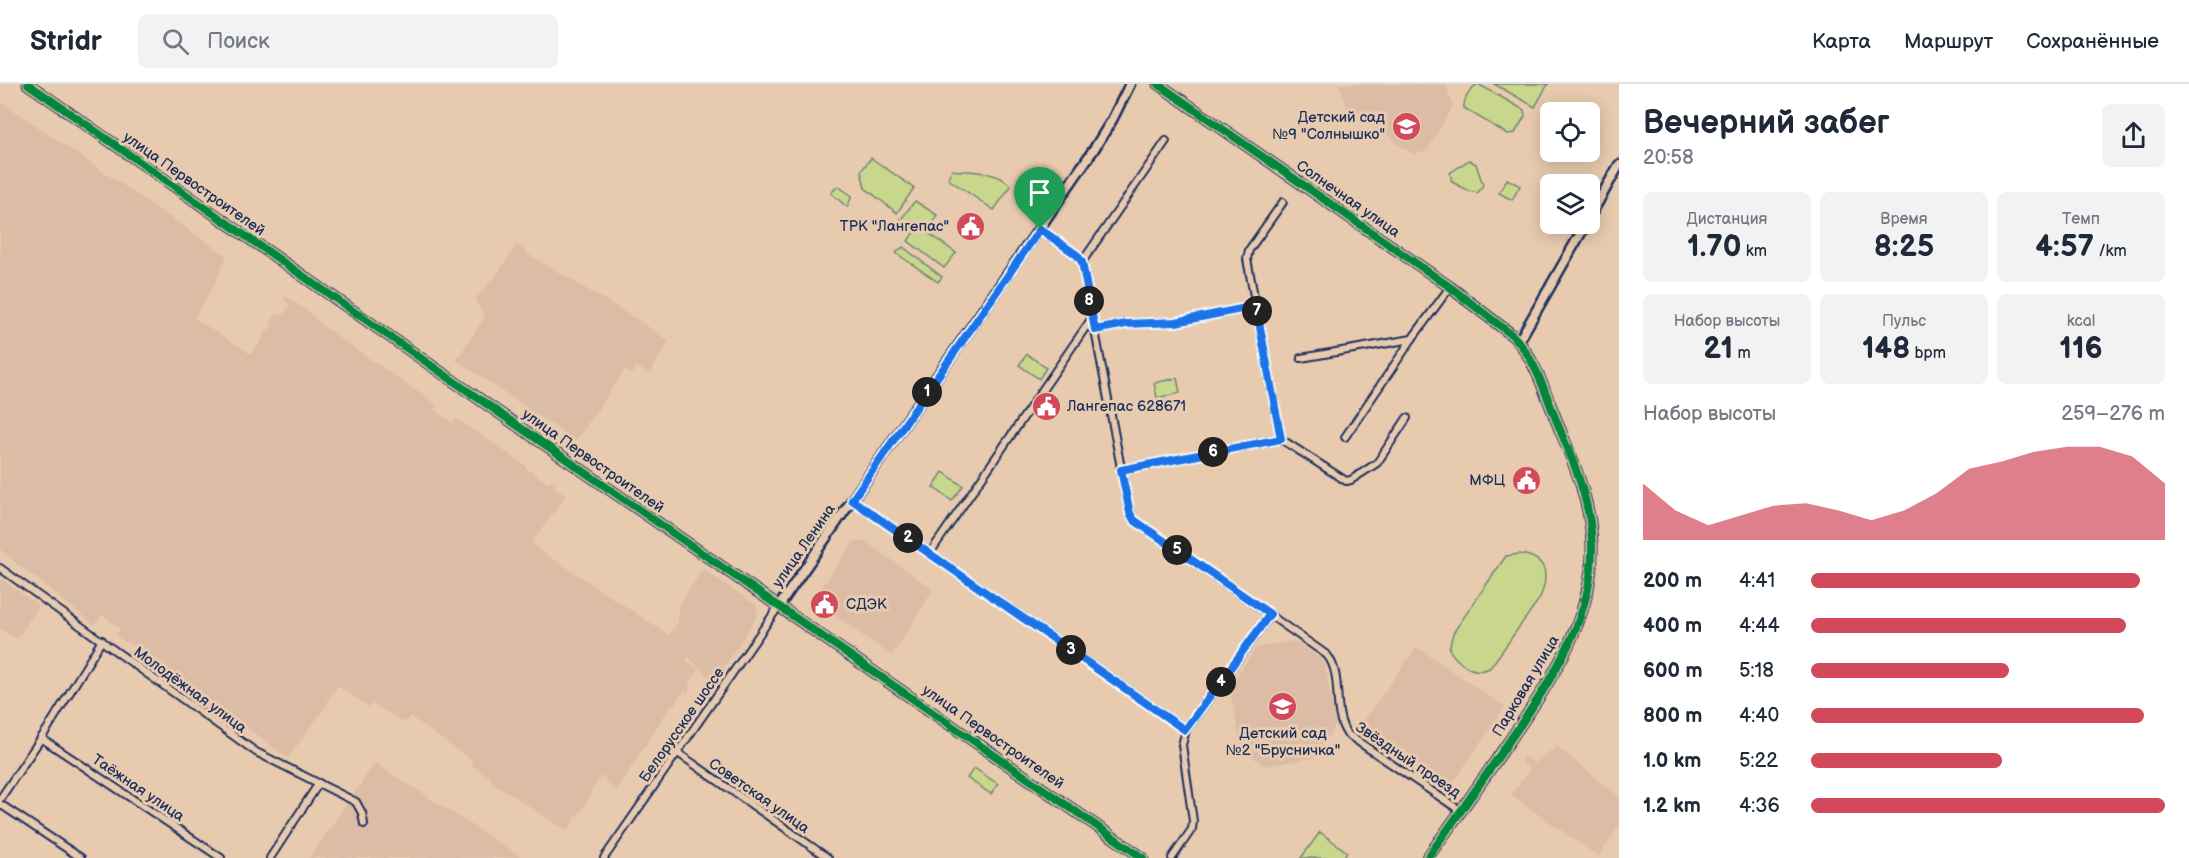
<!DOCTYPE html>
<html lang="ru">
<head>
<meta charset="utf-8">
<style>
	body { margin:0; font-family:"Balsamiq Sans",sans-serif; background:#f2f2f3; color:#1f2937; height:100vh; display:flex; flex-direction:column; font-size:22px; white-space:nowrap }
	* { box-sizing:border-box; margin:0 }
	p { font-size:20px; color:#747a83 }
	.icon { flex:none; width:33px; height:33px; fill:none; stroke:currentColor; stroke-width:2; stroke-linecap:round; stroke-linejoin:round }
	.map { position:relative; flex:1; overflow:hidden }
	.panel { display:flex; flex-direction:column; background:#fff; width:570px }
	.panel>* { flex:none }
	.tools { position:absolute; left:1540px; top:18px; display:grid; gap:12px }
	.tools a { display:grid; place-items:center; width:60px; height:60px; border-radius:9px; background:#fff; box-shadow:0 3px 15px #0003; font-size:30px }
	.pin { position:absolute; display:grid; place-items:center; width:51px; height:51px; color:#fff; margin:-62px -26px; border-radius:50% 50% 50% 0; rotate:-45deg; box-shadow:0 0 6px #0007 }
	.pin .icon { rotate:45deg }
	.km { position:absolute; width:30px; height:30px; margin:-15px; border-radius:50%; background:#222; color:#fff; font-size:16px; line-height:30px; text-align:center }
	.round { display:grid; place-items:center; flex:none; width:63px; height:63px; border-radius:9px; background:#f2f2f3 }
	.overview { display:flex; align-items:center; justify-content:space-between; height:102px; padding:0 24px }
	h1 { font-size:33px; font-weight:800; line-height:45px }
	.metrics { display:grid; grid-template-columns:repeat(3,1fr); gap:9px; height:102px; padding:6px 24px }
	.metrics div { display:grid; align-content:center; border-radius:9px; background:#f2f2f3; text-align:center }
	.metrics b { font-size:30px; font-weight:800 }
	.metrics small { font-size:16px; font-weight:400 }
	.metrics p { font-size:16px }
	.chart { height:168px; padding:12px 24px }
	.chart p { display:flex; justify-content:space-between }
	.chart svg { width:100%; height:108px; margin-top:6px; fill:#d1495b; opacity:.7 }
	ul { padding:0 24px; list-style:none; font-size:20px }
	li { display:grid; grid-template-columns:96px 72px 1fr; align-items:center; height:45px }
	li i { height:15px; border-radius:8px; background:#d1495b }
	header { display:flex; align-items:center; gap:36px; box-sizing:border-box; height:84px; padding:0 30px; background:#fff; border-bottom:2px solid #e0e1e3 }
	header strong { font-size:28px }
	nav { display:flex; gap:33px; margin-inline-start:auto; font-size:21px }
	.search { width:420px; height:54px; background:#f2f2f3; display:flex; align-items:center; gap:15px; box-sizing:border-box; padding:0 21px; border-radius:9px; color:#747a83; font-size:22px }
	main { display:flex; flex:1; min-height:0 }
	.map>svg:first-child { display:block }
	.built { fill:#dcbca5 }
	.green { fill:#c8d78b; stroke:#728374; stroke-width:1.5 }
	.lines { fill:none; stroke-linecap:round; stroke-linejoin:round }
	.street-casing { stroke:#1b2f5e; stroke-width:10 }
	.secondary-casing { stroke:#1b2f5e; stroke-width:13 }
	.street { stroke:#e8cbaf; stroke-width:6 }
	.secondary { stroke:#e8cbaf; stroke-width:8 }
	.cycleway-casing { stroke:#e8cbaf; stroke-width:11 }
	.cycleway { stroke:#00873e; stroke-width:8 }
	.route-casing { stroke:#fff; stroke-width:12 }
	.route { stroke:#1a73e8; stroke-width:8 }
	.labels { text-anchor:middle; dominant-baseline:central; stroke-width:6; stroke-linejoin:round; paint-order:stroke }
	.poi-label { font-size:15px; fill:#1b2f5e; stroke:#e8cbaf; text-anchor:end }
	.street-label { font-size:15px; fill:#1b2f5e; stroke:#e8cbaf }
</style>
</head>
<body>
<header>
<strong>Stridr</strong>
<div class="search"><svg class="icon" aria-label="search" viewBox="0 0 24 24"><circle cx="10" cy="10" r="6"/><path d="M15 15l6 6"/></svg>Поиск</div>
<nav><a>Карта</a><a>Маршрут</a><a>Сохранённые</a></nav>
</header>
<main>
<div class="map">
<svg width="1619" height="774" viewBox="0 0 1619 774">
	<rect width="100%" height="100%" fill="#e8cbaf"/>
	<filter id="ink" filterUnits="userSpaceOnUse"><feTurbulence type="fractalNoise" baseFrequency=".0167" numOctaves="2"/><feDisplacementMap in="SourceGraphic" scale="12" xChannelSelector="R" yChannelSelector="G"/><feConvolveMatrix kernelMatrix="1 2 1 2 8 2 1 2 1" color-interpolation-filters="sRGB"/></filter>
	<g filter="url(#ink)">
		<g class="built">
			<polygon points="1339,0 1446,0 1453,22 1427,67 1413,70 1395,59 1395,56 1349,29"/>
			<polygon points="0,17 227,172 214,201 194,234 251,270 265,251 264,249 273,242 270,239 277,229 282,232 290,221 283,216 286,212 312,230 312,232 325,244 437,321 434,326 453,339 457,335 526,382 526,384 544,396 549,399 551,396 556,399 554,403 566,411 532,459 539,464 538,465 669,551 678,538 678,522 703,485 756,521 758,531 715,597 703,588 688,572 686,576 699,585 688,601 691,603 687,609 684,607 674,621 672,620 617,706 605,698 607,696 601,692 590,708 592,710 567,747 492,698 491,694 472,681 473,678 410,632 405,639 372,620 369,623 338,602 327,617 328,619 288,674 127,557 125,558 116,552 120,545 103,531 94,541 0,466"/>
			<polygon points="517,160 530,171 638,236 669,257 649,290 637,282 632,290 625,286 576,357 456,276 485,233 475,216 497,190"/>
			<polygon points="854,457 866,458 929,502 932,508 892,572 813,516"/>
			<polygon points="0,494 39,522 17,555 0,545"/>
			<polygon points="1295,557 1324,577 1336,641 1314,674 1265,682 1242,665 1229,602 1257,563"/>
			<polygon points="1417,563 1505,623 1445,711 1354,649"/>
			<polygon points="1557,662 1619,713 1619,742 1599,773 1511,711 1530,685 1520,678 1524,672 1534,679"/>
			<polygon points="375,679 523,774 309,774"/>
		</g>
		<g class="green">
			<path d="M1478,0L1524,26L1525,32L1515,49L1507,50L1464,24C1463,16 1471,3 1478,0Z"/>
			<polygon points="1494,0 1548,0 1535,23"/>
			<polygon points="871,74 914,104 897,129 865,104 861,87"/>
			<polygon points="1469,76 1476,80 1483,101 1478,109 1469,107 1452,98 1450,89"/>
			<path d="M951,86C970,88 998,86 1011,102L994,126L948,95Z"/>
			<polygon points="1507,95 1520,102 1512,116 1499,109"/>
			<polygon points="838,102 852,112 847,123 831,109"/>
			<polygon points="915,117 937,131 927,148 956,169 944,184 908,157 916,145 906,138 900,147 897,140"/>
			<polygon points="903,163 942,193 938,198 896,169"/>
			<polygon points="1027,270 1046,284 1039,295 1019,281"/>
			<polygon points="1177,294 1180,309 1157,314 1154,299"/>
			<polygon points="943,388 963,402 952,417 933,403"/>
			<path d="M1520,470C1548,474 1549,491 1540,514L1490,584C1474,592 1457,579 1449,565L1453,549L1506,472Z"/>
			<polygon points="974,684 998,700 991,710 967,694"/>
			<polygon points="1320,748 1347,768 1343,774 1301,774"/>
		</g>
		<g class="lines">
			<defs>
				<g id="street">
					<polyline points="1283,118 1249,166 1247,175 1281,355 1346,397 1351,396 1377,379 1407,334"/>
					<path d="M1040,145L1077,171L1082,178L1128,421L1134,436L1327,571C1344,592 1331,627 1347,650L1461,727"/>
					<polyline points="1082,178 1166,57"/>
					<polyline points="1091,244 1095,246 1126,240 1176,238 1256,222"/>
					<polyline points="1301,274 1412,255 1450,203"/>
					<polyline points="1345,353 1412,255"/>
					<polyline points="1121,386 1281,355"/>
					<polyline points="852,416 1186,646 1182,661 1193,737 1192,745 1172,774"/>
					<polyline points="930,469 1092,234"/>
					<polyline points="0,484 256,668 356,718 362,729 364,740"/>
					<polyline points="1186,646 1271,530"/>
					<polyline points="41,654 221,774"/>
					<polyline points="678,669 828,774"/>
					<polyline points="0,715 48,644 102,556"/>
					<polyline points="0,720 81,774"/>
					<polyline points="270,774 319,699"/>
					<polyline points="604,774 779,522"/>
				</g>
				<g id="secondary">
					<polyline points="28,0 505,333 1143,774"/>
					<path d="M1158,0L1450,203L1512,251C1536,273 1548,318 1561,348C1576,384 1591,421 1592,461C1594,536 1549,599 1508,659C1482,697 1455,736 1427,774"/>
					<polyline points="1590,132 1619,81"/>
					<polyline points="1519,257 1586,140"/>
					<polyline points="779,522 1094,65 1112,36 1130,0"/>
				</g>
			</defs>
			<use href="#street" class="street-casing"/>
			<use href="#secondary" class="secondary-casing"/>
			<use href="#street" class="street"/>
			<use href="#secondary" class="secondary"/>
			<defs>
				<g id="cycleway">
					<polyline points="28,0 505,333 1143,774"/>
					<path d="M1158,0L1450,203L1512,251C1536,273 1548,318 1561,348C1576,384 1591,421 1592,461C1594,536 1549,599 1508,659C1482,697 1455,736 1427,774"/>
				</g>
			</defs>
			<use href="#cycleway" class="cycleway-casing"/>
			<use href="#cycleway" class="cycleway"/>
		</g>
	</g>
	<g class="lines" filter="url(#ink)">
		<defs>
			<polygon id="route" points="1040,145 1077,171 1082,178 1095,246 1126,240 1176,238 1256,222 1281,355 1121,386 1130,429 1134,436 1270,530 1185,646 852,416"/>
		</defs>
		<use href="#route" class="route-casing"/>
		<use href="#route" class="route"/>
	</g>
	<defs>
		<symbol id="school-disc" viewBox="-11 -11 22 22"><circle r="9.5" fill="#d1495b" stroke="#e8cbaf"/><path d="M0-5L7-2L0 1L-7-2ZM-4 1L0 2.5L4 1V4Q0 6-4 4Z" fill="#fff"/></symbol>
		<symbol id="civic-disc" viewBox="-11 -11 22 22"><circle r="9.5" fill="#d1495b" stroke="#e8cbaf"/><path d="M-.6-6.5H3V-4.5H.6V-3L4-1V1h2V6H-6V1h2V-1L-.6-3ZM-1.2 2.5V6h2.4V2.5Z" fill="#fff"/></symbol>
	</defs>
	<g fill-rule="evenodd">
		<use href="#school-disc" x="1390" y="26" width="33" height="33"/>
		<use href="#civic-disc" x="954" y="126" width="33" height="33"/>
		<use href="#civic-disc" x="1030" y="306" width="33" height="33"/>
		<use href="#civic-disc" x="1510" y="380" width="33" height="33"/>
		<use href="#civic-disc" x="808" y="504" width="33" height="33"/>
		<use href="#school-disc" x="1266" y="606" width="33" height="33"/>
	</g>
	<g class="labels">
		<g class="poi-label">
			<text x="1385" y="33">Детский сад<tspan x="1385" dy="17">№9 "Солнышко"</tspan></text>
			<text x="949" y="142">ТРК "Лангепас"</text>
			<text x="1067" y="322" text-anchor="start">Лангепас 628671</text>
			<text x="1505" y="396">МФЦ</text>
			<text x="846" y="520" text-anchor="start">СДЭК</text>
			<text x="1283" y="649" text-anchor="middle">Детский сад<tspan x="1283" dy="17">№2 "Брусничка"</tspan></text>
		</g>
		<g class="street-label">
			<text transform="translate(194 100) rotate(35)">улица Первостроителей</text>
			<text transform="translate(1348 115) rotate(35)">Солнечная улица</text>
			<text transform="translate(593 377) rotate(35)">улица Первостроителей</text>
			<text transform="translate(804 462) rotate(-55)">улица Ленина</text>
			<text transform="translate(1526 602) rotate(-59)">Парковая улица</text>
			<text transform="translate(190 606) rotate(36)">Молодёжная улица</text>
			<text transform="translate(682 641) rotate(-55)">Белорусское шоссе</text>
			<text transform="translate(993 653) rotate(35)">улица Первостроителей</text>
			<text transform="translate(1408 676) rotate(34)">Звёздный проезд</text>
			<text transform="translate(138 704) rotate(34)">Таёжная улица</text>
			<text transform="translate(759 712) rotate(35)">Советская улица</text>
		</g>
	</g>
</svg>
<div class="tools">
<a><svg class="icon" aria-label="locate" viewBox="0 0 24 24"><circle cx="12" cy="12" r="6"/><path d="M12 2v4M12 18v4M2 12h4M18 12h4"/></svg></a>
<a><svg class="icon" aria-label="layers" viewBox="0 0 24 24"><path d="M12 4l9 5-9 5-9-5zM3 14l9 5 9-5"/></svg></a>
</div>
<div class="pin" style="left:1040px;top:145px;background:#1e9e55"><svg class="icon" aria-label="arrive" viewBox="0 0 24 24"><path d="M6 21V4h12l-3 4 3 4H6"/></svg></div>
<b class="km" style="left:927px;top:308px">1</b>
<b class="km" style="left:908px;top:454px">2</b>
<b class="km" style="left:1071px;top:566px">3</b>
<b class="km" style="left:1221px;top:598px">4</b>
<b class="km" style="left:1177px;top:466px">5</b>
<b class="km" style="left:1213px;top:368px">6</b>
<b class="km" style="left:1257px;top:227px">7</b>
<b class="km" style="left:1089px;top:217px">8</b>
</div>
<section class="panel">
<div class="overview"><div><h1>Вечерний забег</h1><p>20:58</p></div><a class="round"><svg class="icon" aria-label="share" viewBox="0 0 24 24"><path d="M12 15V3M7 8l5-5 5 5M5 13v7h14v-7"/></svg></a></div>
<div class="metrics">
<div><p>Дистанция</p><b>1.70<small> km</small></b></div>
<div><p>Время</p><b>8:25</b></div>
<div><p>Темп</p><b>4:57<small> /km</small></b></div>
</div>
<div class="metrics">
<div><p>Набор высоты</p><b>21<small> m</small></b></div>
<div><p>Пульс</p><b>148<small> bpm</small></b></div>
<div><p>kcal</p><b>116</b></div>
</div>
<div class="chart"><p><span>Набор высоты</span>259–276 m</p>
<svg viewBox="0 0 160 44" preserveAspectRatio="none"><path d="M0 44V21L10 32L20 38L30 34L40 30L50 29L60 32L70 36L80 32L90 25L100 15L110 12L120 8L130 6L140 6L150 10L160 21V44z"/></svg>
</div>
<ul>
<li><b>200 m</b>4:41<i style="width:93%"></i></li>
<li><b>400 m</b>4:44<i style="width:89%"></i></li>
<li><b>600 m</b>5:18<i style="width:56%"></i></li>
<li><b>800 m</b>4:40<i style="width:94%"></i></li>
<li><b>1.0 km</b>5:22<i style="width:54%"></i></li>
<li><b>1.2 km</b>4:36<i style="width:100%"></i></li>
</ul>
</section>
</main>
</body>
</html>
